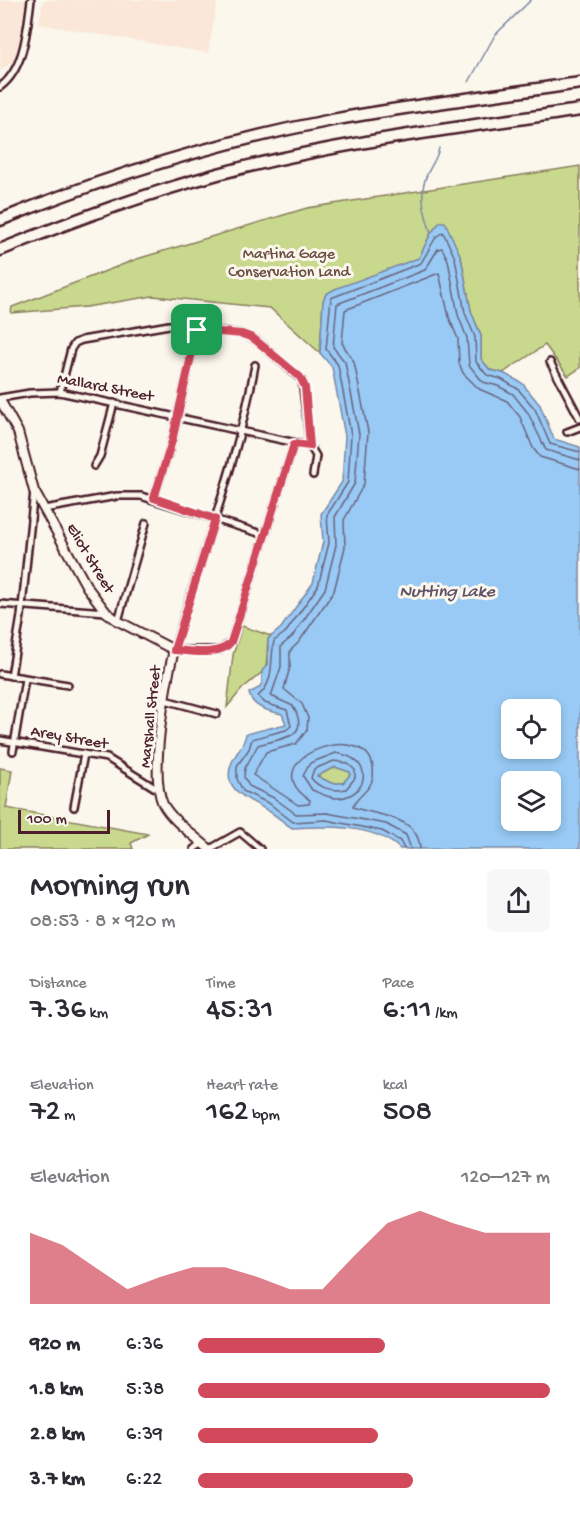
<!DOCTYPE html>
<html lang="en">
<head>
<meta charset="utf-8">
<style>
	body { margin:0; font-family:"Gochi Hand",sans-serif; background:#f7f7f7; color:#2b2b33; height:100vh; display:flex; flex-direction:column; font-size:22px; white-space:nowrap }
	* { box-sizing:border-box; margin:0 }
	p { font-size:20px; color:#7c7c81 }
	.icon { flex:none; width:33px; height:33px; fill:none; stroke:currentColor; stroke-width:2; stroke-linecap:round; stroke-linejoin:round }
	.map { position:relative; height:849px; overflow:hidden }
	.drawer { display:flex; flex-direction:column; background:#fff; flex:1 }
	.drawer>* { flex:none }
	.controls { position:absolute; left:501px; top:699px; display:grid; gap:12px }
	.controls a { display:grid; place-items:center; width:60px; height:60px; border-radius:9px; background:#fff; box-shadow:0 3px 9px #0003; font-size:30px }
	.scale { position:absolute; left:18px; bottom:15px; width:92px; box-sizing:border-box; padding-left:6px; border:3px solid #4a1f2b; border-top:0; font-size:16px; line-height:21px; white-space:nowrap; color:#4a1f2b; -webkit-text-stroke:4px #fbf7ec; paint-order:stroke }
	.pin { position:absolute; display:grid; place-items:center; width:51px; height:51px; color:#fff; margin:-26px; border-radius:12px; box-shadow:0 3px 9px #0006 }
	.round { display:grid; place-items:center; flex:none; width:63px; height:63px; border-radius:9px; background:#f7f7f7 }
	.head { display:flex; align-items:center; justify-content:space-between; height:102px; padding:0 30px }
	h1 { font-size:33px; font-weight:600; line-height:45px }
	.stats { display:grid; grid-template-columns:repeat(3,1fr); gap:9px; height:102px; padding:6px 30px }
	.stats div { display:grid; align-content:center }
	.stats b { font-size:30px; font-weight:600 }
	.stats small { font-size:16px; font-weight:400 }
	.stats p { font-size:16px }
	.chart { height:168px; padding:12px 30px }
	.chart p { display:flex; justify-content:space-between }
	.chart svg { width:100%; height:108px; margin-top:6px; fill:#d1495b; opacity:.7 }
	ul { padding:0 30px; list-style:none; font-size:20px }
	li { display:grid; grid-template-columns:96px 72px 1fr; align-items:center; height:45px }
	li i { height:15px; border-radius:8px; background:#d1495b }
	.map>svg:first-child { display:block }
	.built { fill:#fae7d8 }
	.green { fill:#c8d98d; stroke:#897c5c; stroke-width:1.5 }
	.water { fill:#98caf5; stroke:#7986a4; stroke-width:1.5; fill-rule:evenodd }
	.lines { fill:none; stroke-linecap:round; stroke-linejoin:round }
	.shore { stroke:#69637c; stroke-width:1.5 }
	.stream { stroke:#7986a4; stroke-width:1.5 }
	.street-casing { stroke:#4a1f2b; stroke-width:10 }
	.secondary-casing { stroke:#4a1f2b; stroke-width:12 }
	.highway-casing { stroke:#4a1f2b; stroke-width:15 }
	.street { stroke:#fbf7ec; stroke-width:5 }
	.secondary { stroke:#fbf7ec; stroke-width:8 }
	.highway { stroke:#fbf7ec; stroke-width:10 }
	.route-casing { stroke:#fff; stroke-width:12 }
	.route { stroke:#d1495b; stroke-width:8 }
	.labels { text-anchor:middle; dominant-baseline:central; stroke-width:6; stroke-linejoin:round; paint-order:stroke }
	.park-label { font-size:16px; fill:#6a4e44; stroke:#fbf7ec }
	.street-label { font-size:16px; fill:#4a1f2b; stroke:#fbf7ec }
	.water-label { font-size:18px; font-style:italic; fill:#615268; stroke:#fbf7ec }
</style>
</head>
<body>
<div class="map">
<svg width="580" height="849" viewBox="0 0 580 849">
	<rect width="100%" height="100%" fill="#fbf7ec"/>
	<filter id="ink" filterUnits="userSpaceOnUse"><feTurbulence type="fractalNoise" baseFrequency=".0167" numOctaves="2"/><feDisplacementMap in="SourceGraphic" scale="12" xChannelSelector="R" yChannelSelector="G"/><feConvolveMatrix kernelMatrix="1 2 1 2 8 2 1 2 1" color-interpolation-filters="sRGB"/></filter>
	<g filter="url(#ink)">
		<g class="built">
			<polygon points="0,0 26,0 16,59 0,71"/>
			<polygon points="43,0 200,0 217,3 208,53 39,24"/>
		</g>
		<g class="green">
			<polygon points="580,166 580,368 568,376 545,345 503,373 490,370 481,359 481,336 471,311 461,257 440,222 431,233 419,258 326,294 323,301 320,353 270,308 153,296 86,307 11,313 12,307 137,259 307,208"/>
			<polygon points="242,626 271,636 268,639 266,669 242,689 227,707 233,655"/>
			<polygon points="335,767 350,772 350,775 343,783 331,783 317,776"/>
			<polygon points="0,768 12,770 6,808 148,834 131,843 133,849 0,849"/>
		</g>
		<path class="water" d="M440,222H445L461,257L471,311L481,336V359L490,370L503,373L522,383L540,405L554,439L580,447V849H400C374,824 325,826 292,828C283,822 275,814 265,809C248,799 220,789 232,762C237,751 244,746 246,734L286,724L282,714C269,711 252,708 249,693L259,688L262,683V671L268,664V639L281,628L313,583L323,542L321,514L342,482L345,436L332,367L320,353L323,301L326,294L335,289L419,258L431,233ZM512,710H550V748H512ZM335,767L350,772V775L343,783H331L317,776ZM512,782H550V820H512Z"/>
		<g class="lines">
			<g class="shore">
				<path d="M336,753C374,758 370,795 339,798C330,799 320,793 312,790L303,776L310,763Z"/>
				<path d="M334,761L347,763L355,770V778L346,789C334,792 318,788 311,778L314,769Z"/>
				<path d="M404,849L400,841L382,831L326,820L293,822L270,804L243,791L237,779V766L249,749L252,739L286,730L291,726L287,710L265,703L258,696C275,683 270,660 274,641L286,632L318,586L329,543L327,515L348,482L351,435L338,365L326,349L331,298L421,263L436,237L443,232L455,258L465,313L475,337L476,362L487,375L501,379L518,389L535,409L550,444L580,452"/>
				<path d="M411,849L406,835L386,824L327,813L296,814L274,798L249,786L244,777L245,768L258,745C281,738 312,739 293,706L271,696L281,667V646L292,637L325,589L336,545L335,517L355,483L359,434L345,362L333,347L337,304L425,270L438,249L442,248L448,260L458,315L467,338L469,365L483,382L498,386L513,394L528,413L546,450L580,460"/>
				<path d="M420,849C419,815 376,816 353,807C356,796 371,791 373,777C380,712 246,758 310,800L309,804L298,805L253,775L266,752L296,744L307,730L308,718L302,704L284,689L290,667V651L299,642L334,591L345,547L344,520L364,484L368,432L354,362L342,343L345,310L439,273L449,317L458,339L459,363L463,373L479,389L507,401L520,417L533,448L540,457L580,469"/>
			</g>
			<g class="stream">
				<polyline points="469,82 495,35 531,0"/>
				<path d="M431,233C426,217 419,197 425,180C428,169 437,160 439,148"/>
			</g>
			<defs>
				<g id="street">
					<path d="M0,87C25,69 27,28 31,0"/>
					<polyline points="550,362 580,419"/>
					<path d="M255,365C238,462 201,555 174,650H220L231,642L294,444"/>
					<polyline points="60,392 71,349 75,343 82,340 169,325 242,334 256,340 302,380 310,446 316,456 313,475"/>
					<polyline points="0,398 30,393 60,392 310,446"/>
					<polyline points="567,432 580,427"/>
					<polyline points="94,466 100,456 114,403"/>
					<polyline points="154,498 172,441 197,330"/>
					<polyline points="44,509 117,496 141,496 265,535"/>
					<polyline points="0,604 106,612"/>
					<polyline points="118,621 146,523"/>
					<polyline points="0,674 68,685"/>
					<polyline points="11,676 21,616 34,491"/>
					<polyline points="165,700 217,714"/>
					<polyline points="0,740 107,758 160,791"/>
					<polyline points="13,751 25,679"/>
					<polyline points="74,807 84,754"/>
					<polyline points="194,849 203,843"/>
					<polyline points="210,849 240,832 260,849"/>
				</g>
				<path id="secondary" d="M0,400L18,432L34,491L87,587L106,612L118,621L174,650C166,682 149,775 163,804C172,821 195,836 209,849"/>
				<g id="highway">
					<path d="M0,220C107,176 218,142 332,120C414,105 497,95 580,83"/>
					<path d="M0,250C71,221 144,194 218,174C336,142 459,128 580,110"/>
				</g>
			</defs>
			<use href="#street" class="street-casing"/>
			<use href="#secondary" class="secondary-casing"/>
			<use href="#highway" class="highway-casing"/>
			<use href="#street" class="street"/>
			<use href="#secondary" class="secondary"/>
			<use href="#highway" class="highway"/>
		</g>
	</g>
	<g class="lines" filter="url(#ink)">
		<defs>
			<path id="route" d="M197,330L242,334L253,338L300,377L305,387L310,446L294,444L231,642C220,657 190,651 174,650L215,519L154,498L172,441Z"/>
		</defs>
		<use href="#route" class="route-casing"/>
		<use href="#route" class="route"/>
	</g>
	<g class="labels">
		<g class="park-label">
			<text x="289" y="255">Martina Gage<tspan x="289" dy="18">Conservation Land</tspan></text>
		</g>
		<g class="street-label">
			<text transform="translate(105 389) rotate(11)">Mallard Street</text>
			<text transform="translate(89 559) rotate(59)">Eliot Street</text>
			<text transform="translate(152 717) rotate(-84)">Marshall Street</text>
			<text transform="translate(69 739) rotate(10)">Arey Street</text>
		</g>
		<g class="water-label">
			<text x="447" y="592">Nutting Lake</text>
		</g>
	</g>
</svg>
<div class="controls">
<a><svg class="icon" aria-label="locate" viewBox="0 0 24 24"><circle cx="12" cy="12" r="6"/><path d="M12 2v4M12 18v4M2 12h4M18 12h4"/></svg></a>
<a><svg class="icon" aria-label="layers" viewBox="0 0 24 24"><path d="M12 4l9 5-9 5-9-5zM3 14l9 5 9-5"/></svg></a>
</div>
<div class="scale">100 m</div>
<div class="pin" style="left:197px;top:330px;background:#1e9e55"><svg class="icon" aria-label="arrive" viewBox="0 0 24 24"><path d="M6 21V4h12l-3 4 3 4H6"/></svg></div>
</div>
<section class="drawer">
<div class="head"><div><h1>Morning run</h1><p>08:53 · 8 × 920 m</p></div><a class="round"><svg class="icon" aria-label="share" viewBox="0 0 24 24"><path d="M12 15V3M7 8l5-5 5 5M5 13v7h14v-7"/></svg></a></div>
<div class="stats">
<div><p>Distance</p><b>7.36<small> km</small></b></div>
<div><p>Time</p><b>45:31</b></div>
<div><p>Pace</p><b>6:11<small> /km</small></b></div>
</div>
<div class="stats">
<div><p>Elevation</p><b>72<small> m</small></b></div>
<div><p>Heart rate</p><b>162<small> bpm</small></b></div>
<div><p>kcal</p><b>508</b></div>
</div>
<div class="chart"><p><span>Elevation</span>120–127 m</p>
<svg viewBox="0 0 160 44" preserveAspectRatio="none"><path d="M0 44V15L10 20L20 29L30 38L40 33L50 29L60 29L70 33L80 38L90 38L100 24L110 11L120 6L130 11L140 15L150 15L160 15V44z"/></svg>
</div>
<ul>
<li><b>920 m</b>6:36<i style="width:53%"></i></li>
<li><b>1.8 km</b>5:38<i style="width:100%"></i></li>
<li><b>2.8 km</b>6:39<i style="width:51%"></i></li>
<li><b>3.7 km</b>6:22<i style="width:61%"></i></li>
</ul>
</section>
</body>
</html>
